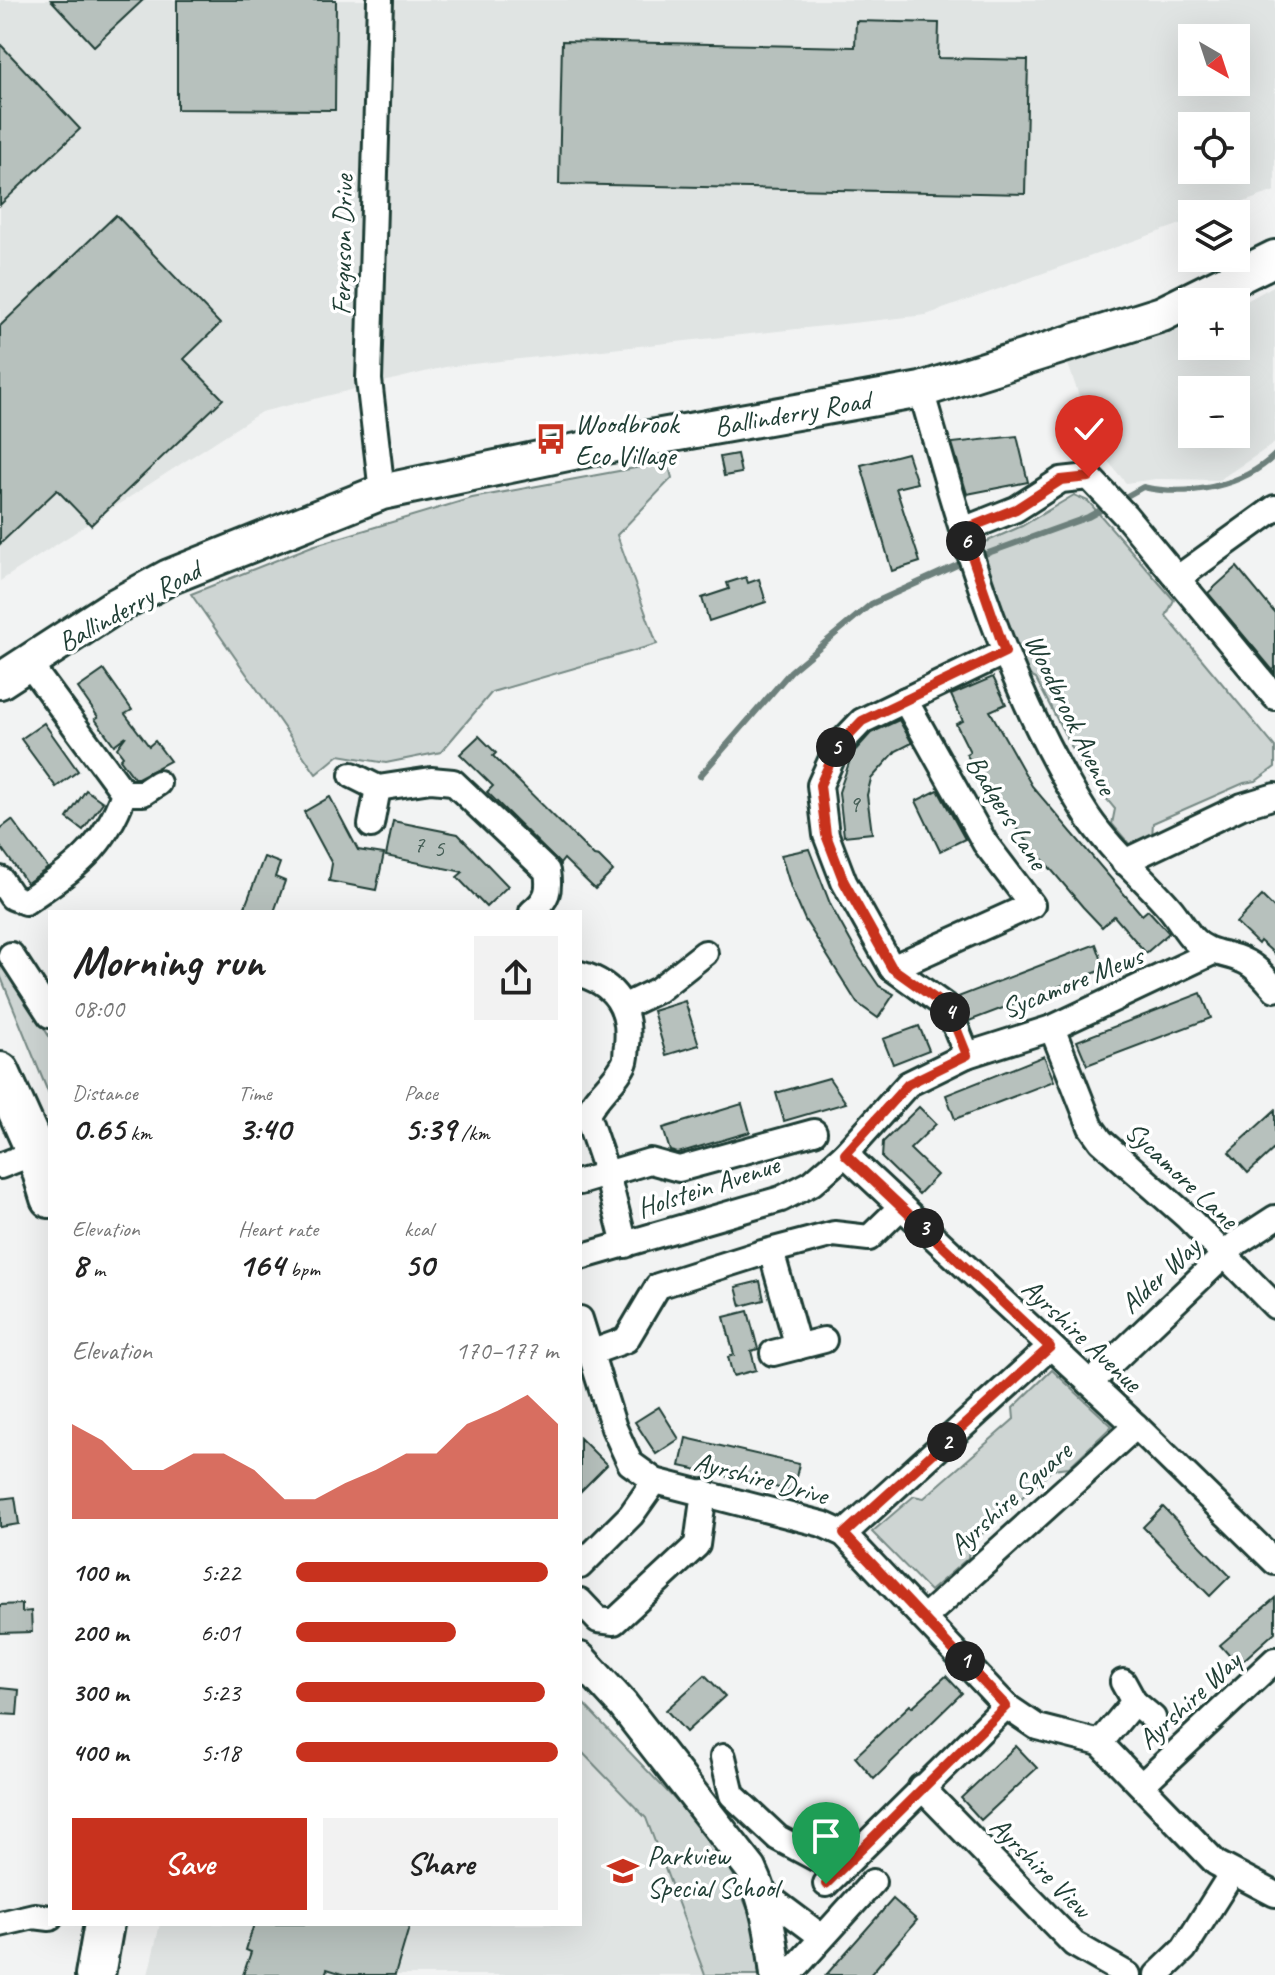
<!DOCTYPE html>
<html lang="en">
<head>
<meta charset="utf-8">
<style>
	body { margin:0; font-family:Caveat,sans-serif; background:#f2f2f2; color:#222; height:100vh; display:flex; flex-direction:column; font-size:30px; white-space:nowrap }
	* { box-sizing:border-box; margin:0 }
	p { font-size:26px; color:#767676 }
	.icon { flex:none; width:44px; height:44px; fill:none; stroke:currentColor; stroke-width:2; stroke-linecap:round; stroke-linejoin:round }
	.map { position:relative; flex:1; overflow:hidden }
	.drawer { position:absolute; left:48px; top:910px; width:534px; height:1016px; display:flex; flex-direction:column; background:#fff; border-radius:0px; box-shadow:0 8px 32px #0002 }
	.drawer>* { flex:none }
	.needle { width:52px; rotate:141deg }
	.buttons { position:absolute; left:1178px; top:24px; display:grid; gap:16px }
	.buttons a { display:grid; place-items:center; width:72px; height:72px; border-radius:0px; background:#fff; box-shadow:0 8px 32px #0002; font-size:40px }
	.pin { position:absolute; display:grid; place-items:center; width:68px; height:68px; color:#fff; margin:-82px -34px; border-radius:50% 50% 50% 0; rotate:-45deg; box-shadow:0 0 8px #0007 }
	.pin .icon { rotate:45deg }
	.km { position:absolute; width:40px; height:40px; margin:-20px; border-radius:50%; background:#222; color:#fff; font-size:22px; line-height:40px; text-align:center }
	.round { display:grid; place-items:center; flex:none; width:84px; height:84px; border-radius:0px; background:#f2f2f2 }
	.summary { display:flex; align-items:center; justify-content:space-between; height:136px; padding:0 24px }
	h1 { font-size:44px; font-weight:700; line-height:60px }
	.metrics { display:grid; grid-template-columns:repeat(3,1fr); gap:12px; height:136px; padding:8px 24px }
	.metrics div { display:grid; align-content:center }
	.metrics b { font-size:34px; font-weight:700 }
	.metrics small { font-size:22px; font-weight:400 }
	.metrics p { font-size:22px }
	.chart { height:224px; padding:16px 24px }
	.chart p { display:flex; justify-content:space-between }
	.chart svg { width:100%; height:144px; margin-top:8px; fill:#c8321e; opacity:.7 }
	.cta { display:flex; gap:16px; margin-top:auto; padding:16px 24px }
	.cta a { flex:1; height:92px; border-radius:0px; background:#c8321e; color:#fff; font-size:32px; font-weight:700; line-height:92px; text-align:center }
	.cta a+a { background:#f2f2f2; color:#222 }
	ul { padding:0 24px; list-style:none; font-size:26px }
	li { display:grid; grid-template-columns:128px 96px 1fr; align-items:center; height:60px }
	li i { height:20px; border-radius:10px; background:#c8321e }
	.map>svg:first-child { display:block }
	.built { fill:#e0e4e3; fill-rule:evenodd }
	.green { fill:#ced5d3; stroke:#768984; stroke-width:2 }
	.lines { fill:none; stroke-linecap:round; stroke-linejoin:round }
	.stream { stroke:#6d807b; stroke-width:6 }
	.building { fill:#b7c1bd; stroke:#1f3d34; stroke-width:2 }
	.minor-casing { stroke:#1f3d34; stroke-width:30 }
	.tertiary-casing { stroke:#1f3d34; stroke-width:36 }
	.secondary-casing { stroke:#1f3d34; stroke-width:40 }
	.primary-casing { stroke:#1f3d34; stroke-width:44 }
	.minor { stroke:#fff; stroke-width:24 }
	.tertiary { stroke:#fff; stroke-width:30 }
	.secondary { stroke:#fff; stroke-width:34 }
	.primary { stroke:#fff; stroke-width:38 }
	.route-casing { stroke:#fff; stroke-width:16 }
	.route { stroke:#c8321e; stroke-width:10 }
	.labels { text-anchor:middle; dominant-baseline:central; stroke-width:7; stroke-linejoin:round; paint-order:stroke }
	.number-label { font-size:24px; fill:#455e56 }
	.street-label { font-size:28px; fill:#1f3d34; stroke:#fff }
	.poi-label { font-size:28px; fill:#1f3d34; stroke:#fff; text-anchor:start }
</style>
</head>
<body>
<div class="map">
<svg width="1275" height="1975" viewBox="0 0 1275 1975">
	<rect width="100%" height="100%" fill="#f2f3f3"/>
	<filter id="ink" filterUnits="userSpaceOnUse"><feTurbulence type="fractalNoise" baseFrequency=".0125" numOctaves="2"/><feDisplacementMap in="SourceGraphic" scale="16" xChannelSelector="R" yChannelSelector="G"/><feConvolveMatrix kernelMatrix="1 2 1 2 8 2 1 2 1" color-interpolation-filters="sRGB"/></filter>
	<g filter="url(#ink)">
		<g class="built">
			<path d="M0,0H1275V191L1210,214H1192V220L926,315L445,367L261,412L0,581ZM1192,38H1236V82H1192ZM1192,126H1236V170H1192Z"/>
			<path d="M1275,285V443L1219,480L1156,479L1126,483L1097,448L1068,364L1192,326V346H1236V307ZM1192,390H1236V434H1192Z"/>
			<polygon points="580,1750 646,1817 705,1975 148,1975 160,1924 580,1924"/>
		</g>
		<g class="green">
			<polygon points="668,462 672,478 617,535 657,644 492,692 441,752 386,763 339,755 316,774 191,594 312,546 472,498"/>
			<polygon points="1074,495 1088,501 1174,600 1166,616 1275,747 1275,767 1256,781 1244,783 1153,823 1152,838 1131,846 1112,824 1115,809 1085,773 1036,679 1025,673 980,556 981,544 1022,526"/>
			<polygon points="0,954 50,1038 50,1097 0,975"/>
			<polygon points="1052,1370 1112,1426 1069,1467 1053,1469 969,1546 968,1558 930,1591 872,1532 914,1496 924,1498 1014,1419 1013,1408"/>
			<polygon points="580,1700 723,1850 753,1922 759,1975 705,1975 646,1818 580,1750"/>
		</g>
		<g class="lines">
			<g class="stream">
				<path d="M1118,501L1143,487C1187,497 1242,487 1275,455"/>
				<polyline points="977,557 1088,517 1108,506"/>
				<polyline points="700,776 791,671 871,604 966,561"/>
			</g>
		</g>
		<g class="building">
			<polygon points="51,0 143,0 94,46"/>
			<polygon points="177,0 336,0 335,110 177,109"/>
			<polygon points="856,21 939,23 938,58 1028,60 1025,194 559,184 562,41 855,47"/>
			<polygon points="0,44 80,129 0,205"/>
			<polygon points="116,215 220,324 184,359 223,399 91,525 57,490 0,544 0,326"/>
			<polygon points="1017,436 1028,482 967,494 952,443"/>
			<polygon points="907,453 917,483 896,488 920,562 892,571 861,465"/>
			<polygon points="737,454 741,473 724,476 720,457"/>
			<polygon points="1237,567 1275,613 1275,673 1208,593"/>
			<polygon points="746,577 748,583 759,579 766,602 709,621 702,598 729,589 727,583"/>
			<polygon points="104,670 132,710 125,714 149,746 155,741 170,761 138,778 134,778 120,759 123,756 117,748 126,736 114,745 95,719 98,717 78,688"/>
			<polygon points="993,677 1006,704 990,711 1032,786 1142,915 1148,910 1169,933 1146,953 1114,916 1102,927 1083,907 1010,821 966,754 970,752 956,724 963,721 951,695"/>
			<polygon points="899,720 912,743 896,751 871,779 867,795 872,833 844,836 839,792 852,754 871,733"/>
			<polygon points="44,723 78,771 56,787 21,739"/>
			<polygon points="479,736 496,753 493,756 594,856 599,857 613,871 595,889 564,859 560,864 487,792 493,786 460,754"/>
			<polygon points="86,790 103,802 83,830 67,818"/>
			<polygon points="938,790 965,839 940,851 916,801"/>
			<polygon points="330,797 358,850 384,854 376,890 329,881 332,864 304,812"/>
			<polygon points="12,820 48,868 27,883 0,846 0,829"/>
			<polygon points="393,821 458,834 508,886 486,907 457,877 463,872 386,856"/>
			<polygon points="809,849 831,906 860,958 879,986 894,994 878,1018 857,1003 805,920 791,888 781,855"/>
			<polygon points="264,857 280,863 275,877 285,881 274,912 243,912"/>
			<polygon points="1262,896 1275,909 1275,954 1260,941 1258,944 1236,923"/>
			<polygon points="1096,944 1105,969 969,1021 958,997"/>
			<polygon points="1201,993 1211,1018 1087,1065 1077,1041"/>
			<polygon points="685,1001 699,1045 666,1055 653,1011"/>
			<polygon points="919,1026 929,1050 893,1064 883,1039"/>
			<polygon points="1044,1056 1054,1081 955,1119 946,1095"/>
			<polygon points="829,1078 846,1103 784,1121 776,1093"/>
			<polygon points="742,1104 750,1132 678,1153 670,1151 663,1128"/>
			<polygon points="919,1107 936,1124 910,1149 937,1175 919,1194 882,1158 883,1142"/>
			<polygon points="1275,1110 1275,1148 1248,1173 1229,1152"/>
			<polygon points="760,1281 764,1300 741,1306 736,1287"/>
			<polygon points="748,1311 758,1349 751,1351 756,1370 733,1376 728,1357 734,1355 724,1317"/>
			<polygon points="659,1407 679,1439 656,1454 635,1422"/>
			<polygon points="580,1438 607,1465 580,1492"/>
			<polygon points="686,1438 799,1464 793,1491 680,1466"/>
			<polygon points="15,1497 19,1524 0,1527 0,1499"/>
			<polygon points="1163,1507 1230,1576 1210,1596 1143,1527"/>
			<polygon points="1275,1598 1275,1632 1238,1665 1220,1645"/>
			<polygon points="22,1604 22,1612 31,1611 32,1632 0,1633 0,1605"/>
			<polygon points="705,1675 725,1696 686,1732 666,1710"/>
			<polygon points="946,1676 962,1693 874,1779 855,1757 910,1705 912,1707"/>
			<polygon points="0,1688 19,1690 17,1715 0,1714"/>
			<polygon points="1016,1746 1037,1768 981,1820 961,1798"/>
			<polygon points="893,1899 917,1920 870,1975 826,1975"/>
			<polygon points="254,1924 410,1924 395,1975 346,1975 327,1969 325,1975 243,1975 251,1952 246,1950"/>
		</g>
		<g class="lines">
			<defs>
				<g id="minor">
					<polyline points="380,0 369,380 382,492"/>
					<path d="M921,390C963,536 1005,688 1088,817C1111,851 1142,876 1169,907C1178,917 1185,931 1194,940C1209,955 1227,952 1244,961C1256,966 1266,979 1275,989"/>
					<polyline points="963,530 1016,509 1061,480 1089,477 1125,515 1275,697"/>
					<polyline points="1178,578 1275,508"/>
					<path d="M352,775L378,788L431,780L453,782L547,871C550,890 548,899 532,912"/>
					<polyline points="124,793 143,793 158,783"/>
					<polyline points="371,825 378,788"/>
					<polyline points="1124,862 1242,806 1275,796"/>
					<path d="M0,879L12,897L25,902C72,870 104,850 124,793L29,664"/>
					<polyline points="11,955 50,1015"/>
					<polyline points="892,968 1032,905 985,843 905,700"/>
					<path d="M580,974C616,984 631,1009 627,1045C626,1050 627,1059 624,1064C615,1083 595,1095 587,1115L607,1174L625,1245"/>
					<polyline points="623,1007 658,990 705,953"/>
					<polyline points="1052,1028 1091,1127 1101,1141 1187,1217 1275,1306"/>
					<polyline points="967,1055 948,1008 892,968 844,882 826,835 820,785 837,747 862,721 1005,652"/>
					<polyline points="845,1154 1136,1426 1275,1562"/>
					<polyline points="0,1166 36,1152"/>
					<polyline points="580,1182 650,1161 679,1169 814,1132"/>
					<polyline points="771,1251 798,1347"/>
					<polyline points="580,1257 781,1199 812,1183 845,1154 908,1084 967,1055 1052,1028 1211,953"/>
					<polyline points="580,1319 614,1428 630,1463 655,1481 822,1524 844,1534 1006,1706 1037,1727 1100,1743 1216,1863 1275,1894"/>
					<polyline points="590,1353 626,1340 658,1286 762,1253 834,1234 869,1238 901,1207"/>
					<polyline points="773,1353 824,1340"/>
					<polyline points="1090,1383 1238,1242 1275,1218"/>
					<polyline points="844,1534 1050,1347"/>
					<polyline points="580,1566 631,1515 655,1481"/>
					<polyline points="580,1601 598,1620 614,1622 697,1545 704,1492"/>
					<polyline points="925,1617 1136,1426"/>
					<polyline points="1123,1682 1134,1702 1153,1718"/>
					<polyline points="1100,1743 1134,1702"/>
					<polyline points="723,1757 732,1795 778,1838 838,1870"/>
					<polyline points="1143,1784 1275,1660"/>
					<polyline points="921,1787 1074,1944 1128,1975"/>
					<polyline points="826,1884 1006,1706"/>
					<polyline points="762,1892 822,1937"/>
					<polyline points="0,1924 34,1916 50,1918"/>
					<polyline points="795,1968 873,1882"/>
					<polyline points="1157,1975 1184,1949 1232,1873"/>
				</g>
				<path id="tertiary" d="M580,1658L623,1705L751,1869C767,1903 772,1938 776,1975"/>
				<polyline id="secondary" points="0,681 114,607 169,577 382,492 582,450 921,390 1162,314 1275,258"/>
				<g id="primary">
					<polyline points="0,1072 36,1152 50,1198"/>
					<polyline points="95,1975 104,1924"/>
				</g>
			</defs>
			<use href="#minor" class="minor-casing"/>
			<use href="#tertiary" class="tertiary-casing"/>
			<use href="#secondary" class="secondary-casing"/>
			<use href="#primary" class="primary-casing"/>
			<use href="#minor" class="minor"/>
			<use href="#tertiary" class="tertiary"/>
			<use href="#secondary" class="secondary"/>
			<use href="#primary" class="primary"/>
		</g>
	</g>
	<g class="lines" filter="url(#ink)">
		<defs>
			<polyline id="route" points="826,1884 1006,1706 844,1534 1050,1347 845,1154 908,1084 967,1055 948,1008 892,968 844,882 826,835 820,785 837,747 862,721 1005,652 963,530 1016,509 1061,480 1089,477"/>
		</defs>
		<use href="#route" class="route-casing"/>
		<use href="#route" class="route"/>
	</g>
	<defs>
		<symbol id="bus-bare" viewBox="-9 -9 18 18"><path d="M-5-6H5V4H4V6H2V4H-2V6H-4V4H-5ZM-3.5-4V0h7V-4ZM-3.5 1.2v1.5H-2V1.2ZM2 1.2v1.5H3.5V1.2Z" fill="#c8321e" stroke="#fff" stroke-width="2.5" paint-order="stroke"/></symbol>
		<symbol id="school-bare" viewBox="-9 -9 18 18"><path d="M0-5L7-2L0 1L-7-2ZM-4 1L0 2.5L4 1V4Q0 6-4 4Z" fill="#c8321e" stroke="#fff" stroke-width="2.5" paint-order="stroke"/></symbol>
	</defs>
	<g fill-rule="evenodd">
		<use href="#bus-bare" x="529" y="417" width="44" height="44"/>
		<use href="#school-bare" x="601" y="1849" width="44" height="44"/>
	</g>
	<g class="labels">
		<g class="number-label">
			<text x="854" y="804">9</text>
			<text x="419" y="844">7</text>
			<text x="439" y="848">5</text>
		</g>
		<g class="street-label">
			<text transform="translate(342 245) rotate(-89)">Ferguson Drive</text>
			<text transform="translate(792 413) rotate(-10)">Ballinderry Road</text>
			<text transform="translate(129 606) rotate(-29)">Ballinderry Road</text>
			<text transform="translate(1071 714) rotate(64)">Woodbrook Avenue</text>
			<text transform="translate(1007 812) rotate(58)">Badgers Lane</text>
			<text transform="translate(1072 982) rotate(-22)">Sycamore Mews</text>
			<text transform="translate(1182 1175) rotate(43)">Sycamore Lane</text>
			<text transform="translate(708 1186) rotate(-18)">Holstein Avenue</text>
			<text transform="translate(1160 1275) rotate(-43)">Alder Way</text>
			<text transform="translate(1082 1335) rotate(43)">Ayrshire Avenue</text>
			<text transform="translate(761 1478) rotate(15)">Ayrshire Drive</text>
			<text transform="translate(1010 1498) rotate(-42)">Ayrshire Square</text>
			<text transform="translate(1189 1700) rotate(-43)">Ayrshire Way</text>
			<text transform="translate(1041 1867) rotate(45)">Ayrshire View</text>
		</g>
		<g class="poi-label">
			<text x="575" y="423">Woodbrook<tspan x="575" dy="32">Eco Village</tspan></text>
			<text x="647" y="1855">Parkview<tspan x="647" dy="32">Special School</tspan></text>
		</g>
	</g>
</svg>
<div class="buttons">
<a><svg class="needle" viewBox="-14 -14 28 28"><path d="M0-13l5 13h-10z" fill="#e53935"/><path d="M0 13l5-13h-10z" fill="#767676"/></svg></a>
<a><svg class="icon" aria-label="locate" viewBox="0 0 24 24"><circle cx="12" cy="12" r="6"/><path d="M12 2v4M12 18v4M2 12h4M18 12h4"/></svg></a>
<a><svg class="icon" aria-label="layers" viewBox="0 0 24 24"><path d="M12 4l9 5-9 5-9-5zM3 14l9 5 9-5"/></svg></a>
<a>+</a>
<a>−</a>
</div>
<div class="pin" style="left:826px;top:1884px;background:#1e9e55"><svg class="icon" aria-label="arrive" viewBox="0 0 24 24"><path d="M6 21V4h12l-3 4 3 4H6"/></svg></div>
<div class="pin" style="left:1089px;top:477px;background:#d93025"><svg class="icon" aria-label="check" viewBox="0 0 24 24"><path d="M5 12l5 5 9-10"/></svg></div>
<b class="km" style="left:965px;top:1661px">1</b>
<b class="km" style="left:947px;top:1442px">2</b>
<b class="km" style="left:924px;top:1228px">3</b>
<b class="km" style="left:950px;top:1012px">4</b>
<b class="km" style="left:836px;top:747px">5</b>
<b class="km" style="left:966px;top:541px">6</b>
<section class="drawer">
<div class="summary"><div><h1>Morning run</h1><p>08:00</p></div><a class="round"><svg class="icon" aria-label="share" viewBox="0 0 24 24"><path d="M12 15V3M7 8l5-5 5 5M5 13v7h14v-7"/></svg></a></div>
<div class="metrics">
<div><p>Distance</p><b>0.65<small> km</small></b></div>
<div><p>Time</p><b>3:40</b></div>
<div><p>Pace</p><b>5:39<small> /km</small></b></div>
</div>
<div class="metrics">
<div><p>Elevation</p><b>8<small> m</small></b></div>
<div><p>Heart rate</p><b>164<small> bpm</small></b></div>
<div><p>kcal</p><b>50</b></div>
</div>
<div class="chart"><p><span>Elevation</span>170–177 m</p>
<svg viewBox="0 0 160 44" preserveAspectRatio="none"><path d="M0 44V15L10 20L20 29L30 29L40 24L50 24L60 29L70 38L80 38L90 33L100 29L110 24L120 24L130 15L140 11L150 6L160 15V44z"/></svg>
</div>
<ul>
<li><b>100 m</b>5:22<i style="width:96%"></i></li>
<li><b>200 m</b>6:01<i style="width:61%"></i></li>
<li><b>300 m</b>5:23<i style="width:95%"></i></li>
<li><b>400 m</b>5:18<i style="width:100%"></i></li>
</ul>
<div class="cta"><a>Save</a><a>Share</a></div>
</section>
</div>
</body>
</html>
